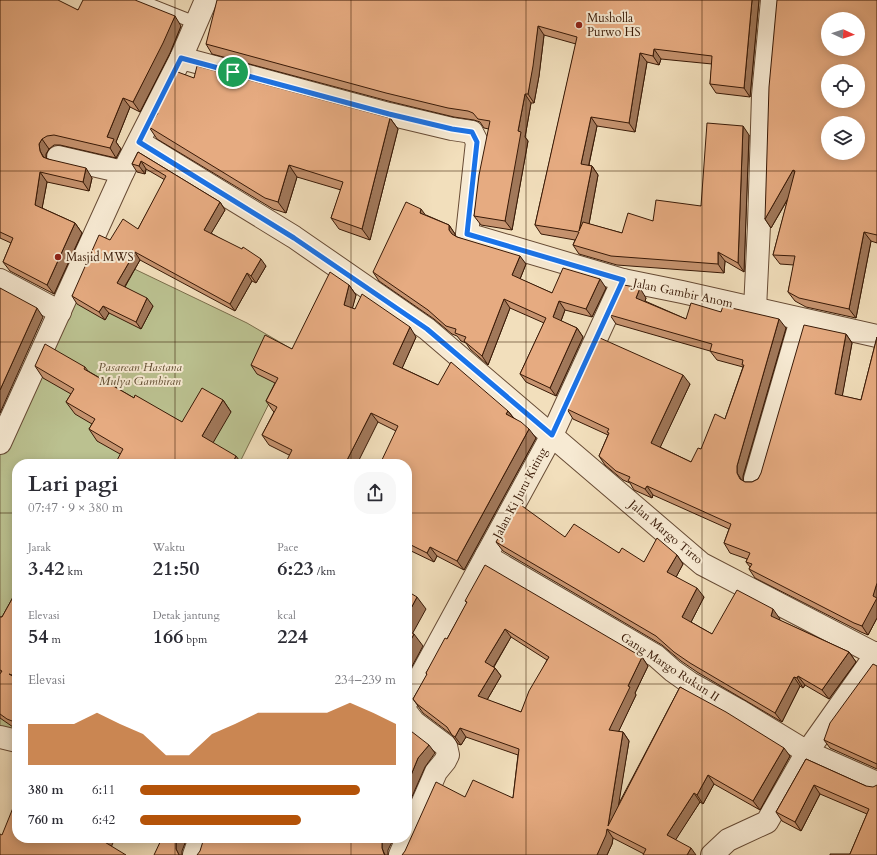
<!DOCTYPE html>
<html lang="id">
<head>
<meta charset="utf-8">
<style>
	body { margin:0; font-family:Cardo,serif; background:#f7f7f7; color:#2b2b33; height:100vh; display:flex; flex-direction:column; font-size:15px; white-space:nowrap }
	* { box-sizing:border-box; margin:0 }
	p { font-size:13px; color:#7c7c81 }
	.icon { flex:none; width:22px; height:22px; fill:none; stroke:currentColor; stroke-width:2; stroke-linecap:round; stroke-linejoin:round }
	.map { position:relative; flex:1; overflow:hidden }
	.panel { position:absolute; left:12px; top:459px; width:400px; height:384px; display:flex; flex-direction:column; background:#fff; border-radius:16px; box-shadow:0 2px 10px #0003 }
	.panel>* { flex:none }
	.needle { width:26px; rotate:93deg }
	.tools { position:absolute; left:821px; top:12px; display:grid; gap:8px }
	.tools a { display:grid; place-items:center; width:44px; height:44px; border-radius:50%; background:#fff; box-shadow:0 2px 10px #0003; font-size:20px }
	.pin { position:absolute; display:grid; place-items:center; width:34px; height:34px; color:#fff; margin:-17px; border:2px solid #fff; border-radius:50%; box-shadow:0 1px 4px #0007 }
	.round { display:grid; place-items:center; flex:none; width:42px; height:42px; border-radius:16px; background:#f7f7f7 }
	.headline { display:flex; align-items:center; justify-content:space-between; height:68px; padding:0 16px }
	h1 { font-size:22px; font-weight:700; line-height:30px }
	.metrics { display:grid; grid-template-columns:repeat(3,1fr); gap:6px; height:68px; padding:4px 16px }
	.metrics div { display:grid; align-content:center }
	.metrics b { font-size:20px; font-weight:700 }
	.metrics small { font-size:11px; font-weight:400 }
	.metrics p { font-size:11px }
	.chart { height:112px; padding:8px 16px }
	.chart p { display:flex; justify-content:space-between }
	.chart svg { width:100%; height:72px; margin-top:4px; fill:#b45309; opacity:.7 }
	ul { padding:0 16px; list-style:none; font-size:13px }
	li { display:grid; grid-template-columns:64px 48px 1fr; align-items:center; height:30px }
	li i { height:10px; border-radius:5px; background:#b45309 }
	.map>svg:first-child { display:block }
	.green { fill:#bbc190; stroke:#7a6d4b }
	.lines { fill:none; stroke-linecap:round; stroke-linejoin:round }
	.lane-casing { stroke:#664a34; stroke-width:14 }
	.street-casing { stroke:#664a34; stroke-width:24 }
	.lane { stroke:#f7ead3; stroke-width:12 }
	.street { stroke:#f7ead3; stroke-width:22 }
	.wall { fill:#c6936f; stroke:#381906; fill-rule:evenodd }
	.shaded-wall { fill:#a1785a; stroke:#381906 }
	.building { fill:#e6ab81; stroke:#381906; fill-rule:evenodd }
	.route-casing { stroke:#fff; stroke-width:8 }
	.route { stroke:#1a73e8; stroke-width:5 }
	.grid { fill:none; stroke:#381906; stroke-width:1; stroke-opacity:0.55 }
	.poi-dot { fill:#8f2418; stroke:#f7ead3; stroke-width:1.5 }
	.labels { text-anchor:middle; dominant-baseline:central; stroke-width:4; stroke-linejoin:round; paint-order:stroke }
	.poi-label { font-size:12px; fill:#381906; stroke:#f7ead3; text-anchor:start }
	.street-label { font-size:12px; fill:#381906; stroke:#f7ead3 }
	.park-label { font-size:12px; font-style:italic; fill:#5f4b2f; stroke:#f7ead3 }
</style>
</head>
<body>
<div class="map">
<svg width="877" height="855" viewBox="0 0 877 855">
	<rect width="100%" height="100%" fill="#f2dfbc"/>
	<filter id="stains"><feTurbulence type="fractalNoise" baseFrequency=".005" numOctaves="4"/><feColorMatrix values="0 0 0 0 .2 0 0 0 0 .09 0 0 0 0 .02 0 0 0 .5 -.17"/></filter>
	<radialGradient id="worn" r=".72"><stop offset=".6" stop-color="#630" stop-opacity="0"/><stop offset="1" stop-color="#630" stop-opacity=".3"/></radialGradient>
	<polygon class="green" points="99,252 247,323 295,351 239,464 17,464 17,735 0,731 0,452"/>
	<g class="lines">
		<defs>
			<polyline id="lane" points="138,0 196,23"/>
			<g id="street">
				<polyline points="181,58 389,114 452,129 472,132 477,142 467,234 623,280 682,292 877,336"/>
				<polyline points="139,142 294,237 427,329 702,564 877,655"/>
				<polyline points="58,157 123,172"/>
				<polyline points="0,280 60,312"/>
				<polyline points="755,309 759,225 763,95 772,0"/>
				<polyline points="0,443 123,172 181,58 206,0"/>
				<polyline points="755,479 801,320"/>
				<polyline points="486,556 656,656 673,671 690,683 738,710 807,752 877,783"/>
				<polyline points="407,701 552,435 623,280"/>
				<polyline points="0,737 17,741"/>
				<polyline points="194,855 200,838"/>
				<polyline points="400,855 436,772 445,761 448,755 446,746 414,722 407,713"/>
				<polyline points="712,855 728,840 767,822 807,752 877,653"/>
			</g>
		</defs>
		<use href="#lane" class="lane-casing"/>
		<use href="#street" class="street-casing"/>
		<use href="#lane" class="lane"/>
		<use href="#street" class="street"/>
	</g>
	<g class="wall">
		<polygon points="0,0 78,10 181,26 170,53 140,112 130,107 116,142 121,149 116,158 60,145 54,145 49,149 46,154 46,158 92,178 89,191 47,182 42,208 75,223 82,233 54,294 10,271 3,262 11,243 0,238"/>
		<polygon points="759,0 750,97 716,93 710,84 712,64 661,59 659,65 647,62 635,132 597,126 589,165 592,166 598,175 589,224 622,233 653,221 701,206 749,135 744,272 725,261 724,273 617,265 579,254 573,245 575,240 541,234 535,225 576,44 544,35 539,76 534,103 531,103 525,137 528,141 512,230 481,225 474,216 489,129 484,128 480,122 474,120 454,117 392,102 212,54 206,44"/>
		<polygon points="877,0 877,243 871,241 856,318 806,307 795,301 788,292 794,265 780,264 773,255 788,199 771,228 765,219"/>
		<polygon points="194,78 390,118 398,129 370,240 339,229 331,218 341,190 297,177 286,213 273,209 157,139 149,127 157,115 154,111"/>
		<polygon points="138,152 220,202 225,210 211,233 266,266 256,283 252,281 235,311 140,260 125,287 153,306 141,329 109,313 105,320 77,304 72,296 110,240 138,229 165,180 146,169 145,174 137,172 132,164"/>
		<polygon points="426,215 449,225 455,234 455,236 457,237 526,264 520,279 552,293 606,288 592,317 565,310 561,321 577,328 583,337 556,396 526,382 520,374 544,323 510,308 488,365 470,349 466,343 461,341 457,336 452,334 434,319 379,281 373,272"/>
		<polygon points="349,285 356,295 352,308 416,337 402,368 438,385 508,411 513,417 536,438 464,570 437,556 434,562 407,549 407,464 396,431 378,422 289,455 269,445 262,435 274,412 273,411 266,401 275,383 257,374 251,365 292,349"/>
		<polygon points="646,298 645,301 686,319 721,312 786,328 743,476 743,481 745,482 752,482 758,479 846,334 852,343 842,396 861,400 877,337 877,618 868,635 861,632 755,578 749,569 750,567 746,562 747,559 730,553 724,543 729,529 653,495 652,498 634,490 630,483 623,480 605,465 599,456 608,435 573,419 567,409 690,384 660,447 691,462 725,419 743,367 717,360 710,351 616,324 610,315"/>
		<polygon points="35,366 85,367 88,371 134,398 182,422 223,400 231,412 120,454 97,441 89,429 92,424 75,414 66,402 71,394 43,378"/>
		<polygon points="17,525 17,537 13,532"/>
		<polygon points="565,537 619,553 644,562 677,555 683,564 676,577 704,597 691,622 712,634 780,619 779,620 849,652 856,662 829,699 805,685 803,688 800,686 782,722 697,672 681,661 662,645 503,551 496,542"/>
		<polygon points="17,590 17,729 13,727 0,718 0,617 2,617"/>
		<path d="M465,601L642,657L648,666L635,693L636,695L618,732H623L629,741L618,805L680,687L790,756L760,810L714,784L703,804L700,802L675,840L644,854L613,838L612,844L607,855H402L465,797L513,798L518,755L466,737L461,745L458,744L452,735L423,713L413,699L427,675L426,673L447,639L467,603ZM511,637L547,660L521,712L487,700L501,676L495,668L494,667Z"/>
		<polygon points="877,666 877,769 830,748 824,740"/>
		<polygon points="806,759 866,786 877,855 850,854 867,814 820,794 801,831 782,821 776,812"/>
	</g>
	<g class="shaded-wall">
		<polygon points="752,0 759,0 750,97 744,88"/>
		<polygon points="175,16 181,26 170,53 140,112 133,102"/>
		<polygon points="538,26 544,35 539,76 534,103 528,94"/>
		<polygon points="654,49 661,59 659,65 653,56"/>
		<polygon points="640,53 647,62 635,132 629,123"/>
		<polygon points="525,94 531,103 525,137 528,141 512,230 505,221 518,131"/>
		<polygon points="123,98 130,107 116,142 121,149 116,158 110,148 107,137"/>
		<polygon points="591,117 597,126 587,173 581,164"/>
		<polygon points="390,118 398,129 370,240 362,229"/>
		<polygon points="743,126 749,135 744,272 738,263"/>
		<polygon points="42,139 49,149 46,154 46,161 40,151 39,144"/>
		<polygon points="141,161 146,169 145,174 139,166"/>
		<polygon points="289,165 297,177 286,213 278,202"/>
		<polygon points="592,166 598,175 586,240 579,231"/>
		<polygon points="86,168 92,178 89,191 83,182"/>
		<polygon points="793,170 799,179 771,228 765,219"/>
		<polygon points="40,172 47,182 41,214 35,205"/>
		<polygon points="220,202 225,210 209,237 204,230"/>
		<polygon points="421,209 427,217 420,213"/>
		<polygon points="75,223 82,233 54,294 47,285"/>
		<polygon points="449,225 455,234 455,239 449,230"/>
		<polygon points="864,232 871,241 856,318 849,309"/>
		<polygon points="135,252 140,260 122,291 117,283"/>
		<polygon points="718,252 725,261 724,273 718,264"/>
		<polygon points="520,256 526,264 518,284 512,275"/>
		<polygon points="261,259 266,266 256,283 251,276"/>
		<polygon points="247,273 252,281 235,311 230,304"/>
		<polygon points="600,279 606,288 592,317 586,309"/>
		<polygon points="349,285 356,295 351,314 344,305"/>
		<polygon points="640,288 646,298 643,307 636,298"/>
		<polygon points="147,298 153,306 141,329 136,322"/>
		<polygon points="504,299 510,308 488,365 482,356"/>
		<polygon points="559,301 565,310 559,326 553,317"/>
		<polygon points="103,306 109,313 105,320 99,312"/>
		<polygon points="37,308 43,317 0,413 0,390"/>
		<polygon points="779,319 786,328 743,476 743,482 737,473 737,466"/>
		<polygon points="410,327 416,337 400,373 393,364"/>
		<polygon points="577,328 583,337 556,396 550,388"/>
		<polygon points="846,334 852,343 841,403 835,394"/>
		<polygon points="683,375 690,384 658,452 651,443"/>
		<polygon points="223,400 231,412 210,448 202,436"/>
		<polygon points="508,411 515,420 506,414"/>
		<polygon points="371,413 378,422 357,464 345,464"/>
		<polygon points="529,429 536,438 464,570 457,561"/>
		<polygon points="236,456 242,464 235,464 234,460"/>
		<polygon points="647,486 653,495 652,498 645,489"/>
		<polygon points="430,547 437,556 434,562 427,553"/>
		<polygon points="677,555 683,564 674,581 667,572"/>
		<polygon points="877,583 877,618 868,635 862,626"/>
		<polygon points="697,588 704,597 689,626 682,617"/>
		<polygon points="417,597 426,609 410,638 407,635 407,616"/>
		<polygon points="773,609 780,619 777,625 771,616"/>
		<polygon points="505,629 511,637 491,671 485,662"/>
		<polygon points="414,634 423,646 410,670 407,665 407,647"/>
		<polygon points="849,652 856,662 829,699 822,690"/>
		<polygon points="642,657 648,666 635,693 636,695 615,739 609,730 628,686"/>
		<polygon points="17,665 17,682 12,675"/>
		<polygon points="495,668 501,676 484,705 478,696"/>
		<polygon points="798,676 805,685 803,688 797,678"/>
		<polygon points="794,677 800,686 782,722 775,713"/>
		<polygon points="460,728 466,737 461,745 455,737"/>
		<polygon points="623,732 629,741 614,833 608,826"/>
		<polygon points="429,745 435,753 425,767 407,808 407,785 418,758"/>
		<polygon points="784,748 790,756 760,810 753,801"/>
		<polygon points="708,775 714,784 703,804 697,795"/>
		<polygon points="814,785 820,794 801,831 795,822"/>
		<polygon points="694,793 700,802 673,844 667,835"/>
		<polygon points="607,829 613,838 612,844 607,855 597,855"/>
		<polygon points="105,838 115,838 110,850 103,841"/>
		<polygon points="178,838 187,838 182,851 182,855 179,855 176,849 176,842"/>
		<polygon points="384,838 394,838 388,850 388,855 385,855 382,848 382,842"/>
		<polygon points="691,848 696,855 687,855"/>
	</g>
	<g class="building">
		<polygon points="0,0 58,0 78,10 83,0 135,0 175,16 163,43 133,102 123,98 107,137 114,139 110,148 54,135 47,136 42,139 39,144 40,151 43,157 48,159 86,168 83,182 40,172 35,205 75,223 47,285 3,262 13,238 0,232"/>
		<polygon points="217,0 752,0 744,88 710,84 712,56 654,49 653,56 640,53 629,123 591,117 581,164 592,166 579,231 583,222 622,233 628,213 653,221 656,200 701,206 707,123 743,126 738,263 718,252 718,264 611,256 573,245 579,232 535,225 577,37 538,26 533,66 528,94 525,94 518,131 521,132 505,221 474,216 479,175 490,121 478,119 473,113 468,111 448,108 386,93 206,44"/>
		<path d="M777,0H877V235L864,232L849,309L799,298L788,292L795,256L773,255L795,171L793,170L765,219L769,87ZM828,19H858V49H828ZM828,71H858V101H828ZM828,123H858V153H828Z"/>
		<polygon points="197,66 390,118 362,229 331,218 343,182 289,165 278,202 265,198 149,127 158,113 154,111 175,71 194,78"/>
		<polygon points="138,152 220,202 204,230 242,249 243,247 261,259 251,276 247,273 230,304 135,252 117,283 147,298 136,322 103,306 99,312 72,296 99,235 110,240 123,219 138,229 166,176 141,161 139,166 132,164"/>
		<polygon points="406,202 421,209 420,213 449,225 449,230 452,234 457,237 520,256 512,275 552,293 563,268 600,279 586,309 559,301 553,317 577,328 550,388 520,374 546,318 504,299 482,356 464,341 466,337 455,333 456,329 446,326 428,310 373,272"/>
		<polygon points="330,272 349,285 344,305 355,309 362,294 410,327 393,364 438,385 451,362 508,411 506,414 521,422 529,429 457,561 430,547 427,553 407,543 407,464 380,464 398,426 371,413 345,464 285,464 292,450 262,435 277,407 266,401 278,378 251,365 265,335 292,349"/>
		<polygon points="624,285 640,288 636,298 686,319 691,303 721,312 723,306 779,319 737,466 737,473 740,479 745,482 752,482 758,479 761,473 804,325 846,334 835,394 861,400 877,337 877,583 873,596 877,598 862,626 854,623 749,569 752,564 746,562 750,553 724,543 731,524 647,486 645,489 628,481 630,477 616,471 599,456 609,433 607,432 609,429 567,409 600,338 683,375 651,443 691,462 698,448 701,449 715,414 725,419 744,365 742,365 743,360 710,351 712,344 610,315"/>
		<polygon points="0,288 37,308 0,390"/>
		<polygon points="45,344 85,367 84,369 134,398 135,395 182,422 202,388 223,400 202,436 236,456 234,460 236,461 235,464 115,464 123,449 89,429 95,419 66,402 74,389 35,366"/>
		<polygon points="518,503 565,537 574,524 619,553 622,548 644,562 657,538 677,555 667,572 697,588 682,617 712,634 737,590 773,609 771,616 849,652 822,690 798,676 797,678 794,677 775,713 690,663 674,652 656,636 496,542"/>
		<polygon points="17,525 17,533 13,532"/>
		<path d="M485,565L642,657L628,686L630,687L609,730L623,732L608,826L680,687L726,712L784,748L753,801L708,775L697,795L694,793L667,835L691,848L687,855H643L646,849L607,829L606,835L597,855H402L405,851L436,782L465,797L473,780L513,798L519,749L460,728L455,737L452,735L447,727L417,704L413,699L427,674L426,673L445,638L447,639L467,602L465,601ZM505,629L549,657L529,691L521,712L478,696L495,668L485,662Z"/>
		<polygon points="17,590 17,665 12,675 9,674 17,679 17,723 7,719 0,714 0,674 2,671 0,670 0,617 2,617"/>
		<polygon points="407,591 417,597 407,616"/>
		<polygon points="407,630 414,634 407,647"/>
		<polygon points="873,664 877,666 877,764 824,740 830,723"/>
		<polygon points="407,728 429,745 418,758 407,785"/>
		<polygon points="806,759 866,786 873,787 877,785 877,855 830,855 830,854 850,854 869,809 814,785 795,822 776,812"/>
		<polygon points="17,798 17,838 105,838 103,841 126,855 0,855 0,834 2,835"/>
		<polygon points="162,838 178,838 176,842 176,849 179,855 154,855"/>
		<polygon points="204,838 384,838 382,842 382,848 384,854 385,855 197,855 200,851"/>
	</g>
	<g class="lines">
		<defs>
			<polygon id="route" points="181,58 389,114 452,129 472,132 477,142 467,234 623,280 552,435 427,329 294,238 139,142"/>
		</defs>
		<use href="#route" class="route-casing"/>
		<use href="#route" class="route"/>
	</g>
	<path class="grid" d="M175,0V464M351,0V464M526,0V855M702,0V855M0,171H877M0,342H877M0,513H17M407,513H877M0,684H17M407,684H877M175,838V855M351,838V855"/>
	<g class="poi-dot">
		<circle cx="579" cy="25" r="4"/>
		<circle cx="58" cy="257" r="4"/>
	</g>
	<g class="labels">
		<g class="poi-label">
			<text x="587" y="18">Musholla<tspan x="587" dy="14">Purwo HS</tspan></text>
			<text x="66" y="257">Masjid MWS</text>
		</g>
		<g class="street-label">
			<text transform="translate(683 293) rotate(12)">Jalan Gambir Anom</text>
			<text transform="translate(520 493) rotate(-62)">Jalan Ki Juru Kiting</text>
			<text transform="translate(666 532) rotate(40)">Jalan Margo Tirto</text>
			<text transform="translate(670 667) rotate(33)">Gang Margo Rukun II</text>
		</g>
		<g class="park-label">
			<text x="140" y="367">Pasarean Hastana<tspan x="140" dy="14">Mulya Gambiran</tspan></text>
		</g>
	</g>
	<rect width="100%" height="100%" filter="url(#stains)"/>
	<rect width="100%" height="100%" fill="url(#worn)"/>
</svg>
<div class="tools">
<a><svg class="needle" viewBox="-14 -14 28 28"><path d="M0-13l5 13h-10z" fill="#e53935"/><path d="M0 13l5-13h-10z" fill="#7c7c81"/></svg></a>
<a><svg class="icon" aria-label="locate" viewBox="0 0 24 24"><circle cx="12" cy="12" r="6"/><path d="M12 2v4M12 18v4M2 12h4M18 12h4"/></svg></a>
<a><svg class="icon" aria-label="layers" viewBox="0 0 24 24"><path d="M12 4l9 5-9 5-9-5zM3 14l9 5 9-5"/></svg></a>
</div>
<div class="pin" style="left:233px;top:72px;background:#1e9e55"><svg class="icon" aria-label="arrive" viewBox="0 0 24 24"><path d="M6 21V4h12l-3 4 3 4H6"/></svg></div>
<section class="panel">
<div class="headline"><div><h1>Lari pagi</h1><p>07:47 · 9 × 380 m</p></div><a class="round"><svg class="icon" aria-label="share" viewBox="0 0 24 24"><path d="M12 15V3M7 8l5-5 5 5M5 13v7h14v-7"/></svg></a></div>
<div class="metrics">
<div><p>Jarak</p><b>3.42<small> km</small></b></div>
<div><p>Waktu</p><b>21:50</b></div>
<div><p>Pace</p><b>6:23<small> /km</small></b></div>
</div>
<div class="metrics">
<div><p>Elevasi</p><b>54<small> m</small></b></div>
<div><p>Detak jantung</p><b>166<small> bpm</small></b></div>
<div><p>kcal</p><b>224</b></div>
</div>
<div class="chart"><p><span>Elevasi</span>234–239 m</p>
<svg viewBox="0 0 160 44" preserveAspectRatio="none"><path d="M0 44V19L10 19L20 19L30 12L40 19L50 25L60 38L70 38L80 25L90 19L100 12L110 12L120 12L130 12L140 6L150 12L160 19V44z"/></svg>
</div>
<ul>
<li><b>380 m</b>6:11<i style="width:86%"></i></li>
<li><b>760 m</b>6:42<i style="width:63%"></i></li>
</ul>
</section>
</div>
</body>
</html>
